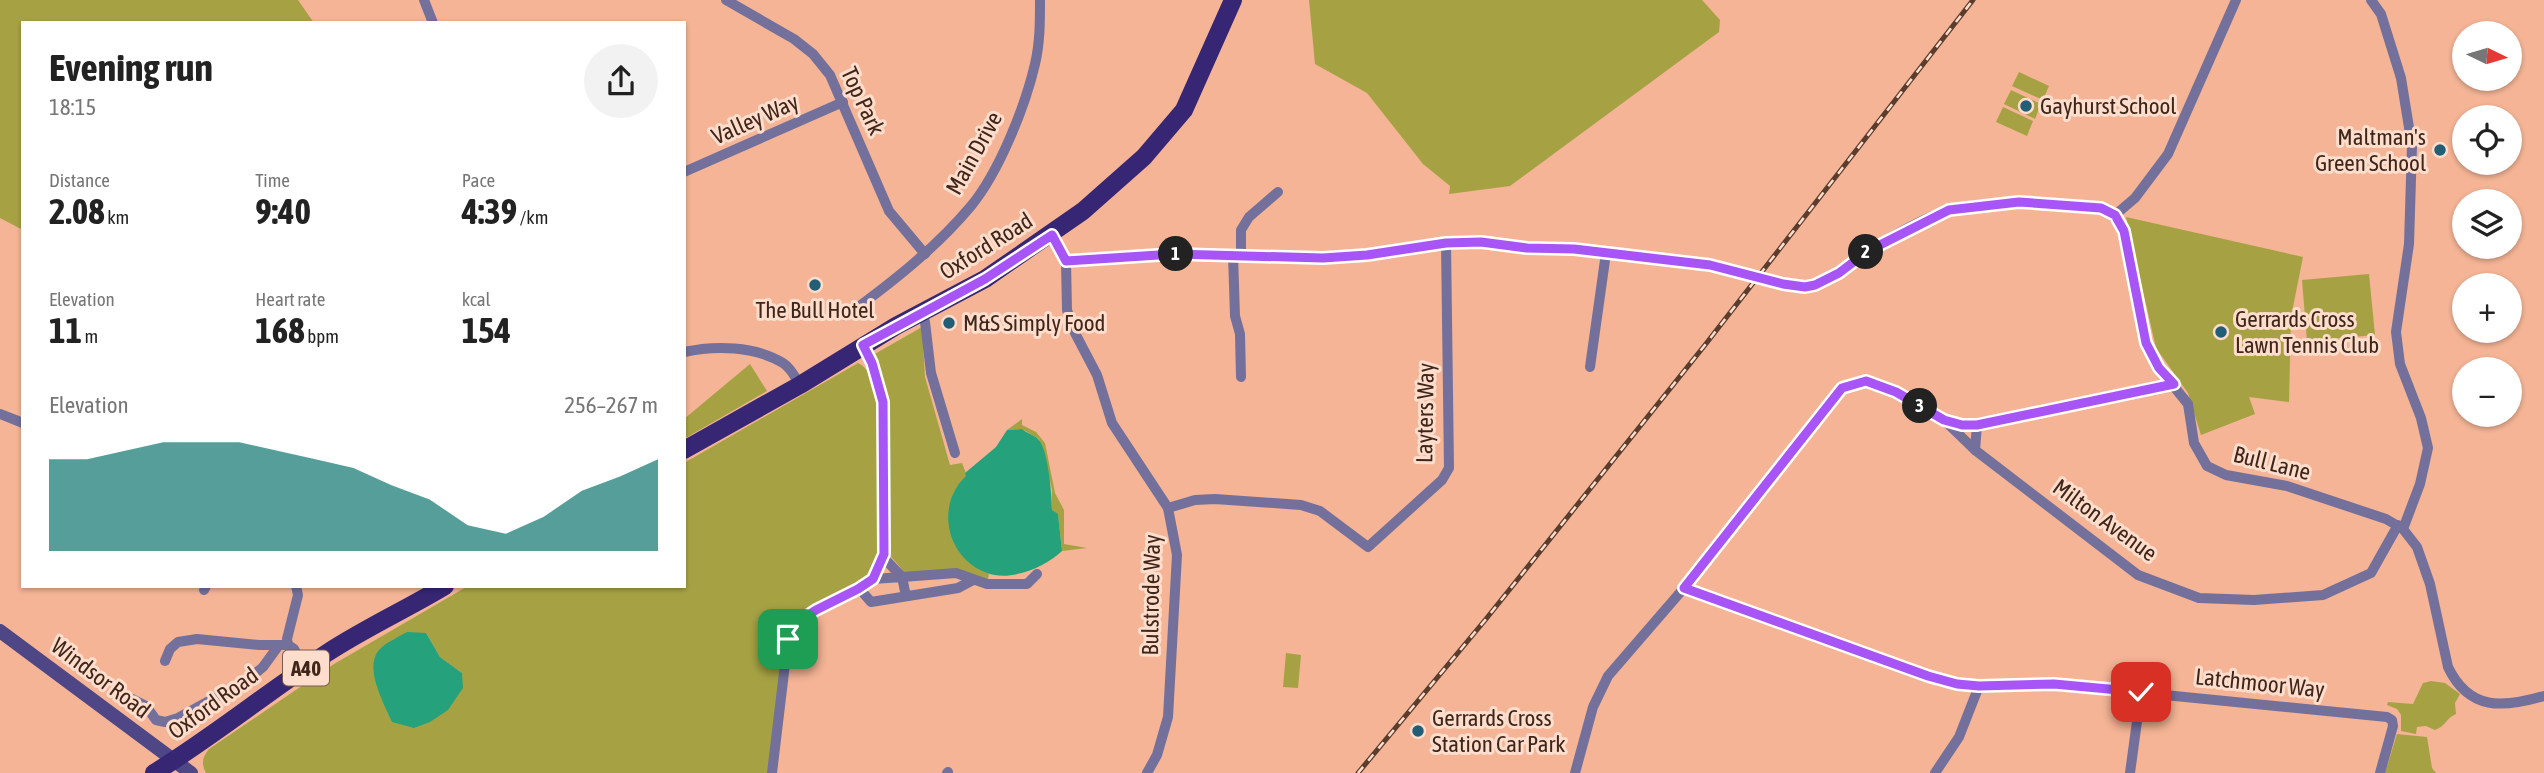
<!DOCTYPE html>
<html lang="en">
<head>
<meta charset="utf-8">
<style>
	body { margin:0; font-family:"Asap Condensed",sans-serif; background:#f2f2f2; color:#222; height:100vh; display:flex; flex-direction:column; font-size:26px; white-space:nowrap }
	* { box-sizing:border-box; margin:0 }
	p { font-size:23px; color:#767676 }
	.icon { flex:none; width:38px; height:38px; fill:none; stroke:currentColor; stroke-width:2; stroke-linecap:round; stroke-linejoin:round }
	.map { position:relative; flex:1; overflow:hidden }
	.drawer { position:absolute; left:21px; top:21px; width:665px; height:567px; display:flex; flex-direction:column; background:#fff; border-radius:0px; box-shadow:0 2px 5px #0004 }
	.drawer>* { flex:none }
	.needle { width:46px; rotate:95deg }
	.controls { position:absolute; left:2452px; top:21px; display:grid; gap:14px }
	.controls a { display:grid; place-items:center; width:70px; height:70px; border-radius:50%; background:#fff; box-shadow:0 2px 5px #0004; font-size:35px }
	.pin { position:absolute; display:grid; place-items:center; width:60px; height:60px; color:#fff; margin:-30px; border-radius:14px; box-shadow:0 4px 10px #0006 }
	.km { position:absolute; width:35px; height:35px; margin:-18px; border-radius:50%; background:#222; color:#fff; font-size:19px; line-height:35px; text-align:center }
	.round { display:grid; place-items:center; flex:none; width:74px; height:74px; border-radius:37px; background:#f2f2f2 }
	.headline { display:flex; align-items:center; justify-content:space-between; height:119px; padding:0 28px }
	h1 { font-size:38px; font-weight:700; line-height:52px }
	.figures { display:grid; grid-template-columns:repeat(3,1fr); gap:10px; height:119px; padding:7px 28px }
	.figures div { display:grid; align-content:center }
	.figures b { font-size:35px; font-weight:700 }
	.figures small { font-size:19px; font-weight:400 }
	.figures p { font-size:19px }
	.chart { height:196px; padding:14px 28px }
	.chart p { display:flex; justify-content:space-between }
	.chart svg { width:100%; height:126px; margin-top:7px; fill:#0f766e; opacity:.7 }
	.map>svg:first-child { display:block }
	.green { fill:#a6a244; fill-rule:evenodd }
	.water { fill:#25a27c }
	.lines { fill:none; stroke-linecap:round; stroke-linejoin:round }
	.minor { stroke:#73709c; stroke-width:10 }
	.secondary { stroke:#4e4685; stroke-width:14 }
	.primary { stroke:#362674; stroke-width:18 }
	.rail-casing { stroke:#5b3d2d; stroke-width:5 }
	.rail { stroke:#feddcd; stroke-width:2.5; stroke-dasharray:8; stroke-linecap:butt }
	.minor-bridge { stroke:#73709c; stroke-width:10 }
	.route-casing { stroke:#fff; stroke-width:14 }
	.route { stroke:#a855f7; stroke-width:9 }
	.poi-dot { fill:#225f76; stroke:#feddcd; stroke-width:2.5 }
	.labels { text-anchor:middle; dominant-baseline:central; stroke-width:6; stroke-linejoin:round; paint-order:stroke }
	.shield { fill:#feddcd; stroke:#785d4f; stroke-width:2 }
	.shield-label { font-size:21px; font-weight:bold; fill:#3e2619 }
	.street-label { font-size:23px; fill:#3e2619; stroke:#feddcd }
	.poi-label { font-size:23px; fill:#3e2619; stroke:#feddcd; text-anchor:start }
</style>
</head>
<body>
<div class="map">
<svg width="2544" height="773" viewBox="0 0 2544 773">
	<rect width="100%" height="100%" fill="#f4b495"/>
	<g class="green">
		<polygon points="0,0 298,0 314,23 23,23 23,230 0,218"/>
		<polygon points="1309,0 1702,0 1720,20 1719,32 1510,186 1449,194 1450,186 1423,164 1367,93 1315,64"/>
		<polygon points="2019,72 2049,86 2043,100 2012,86"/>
		<polygon points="2011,90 2041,104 2035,119 2004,104"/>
		<polygon points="2003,107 2033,121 2027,136 1996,122"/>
		<polygon points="2126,217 2303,257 2291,317 2289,402 2249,397 2255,414 2201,435 2188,393 2156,348"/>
		<polygon points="2369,274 2375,335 2307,341 2302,280"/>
		<polygon points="922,327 925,377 950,465 962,463 967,476 980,569 989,574 988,579 905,573 888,553 886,406 873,355"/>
		<path d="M858,363C884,375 881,440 882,465C872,486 882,489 882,506C882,523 883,545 878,560C868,589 819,609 793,624L769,773H206C201,763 202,758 209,749L334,664L468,586H684V463ZM426,633L440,657L462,673L392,722Z"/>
		<polygon points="750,364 767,391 684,439 684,419"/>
		<polygon points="1022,419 1022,425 1036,432 1045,443 1055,493 1064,510 1064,544 1087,548 1062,551 1058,515 1052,510 1052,489 1039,439 1022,429 1007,430"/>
		<polygon points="1286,653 1301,655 1298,688 1283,687"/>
		<path d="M2431,681L2445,683L2460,694L2455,703L2456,714C2446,718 2445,727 2435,730L2426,726L2417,727L2416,734L2401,731V715L2397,709L2387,705L2388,702L2413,704L2423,683Z"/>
		<polygon points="2397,734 2427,737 2432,768 2436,773 2385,773"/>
	</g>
	<g class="water">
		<path d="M1022,429C1026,433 1032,434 1037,438C1048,446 1052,495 1052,510L1058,514L1062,551C1045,567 1011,582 987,573C946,558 935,505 966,476L965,473L996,447L1007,430Z"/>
		<path d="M407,632L426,633L440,657L462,673L463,688L448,710L430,722L414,728L392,722C384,703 361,664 382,647C389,641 399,637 407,632Z"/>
	</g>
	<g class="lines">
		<g class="minor">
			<polyline points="424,0 433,23"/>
			<polyline points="726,0 794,39 813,54 830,75 889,211 925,254"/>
			<polyline points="2371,0 2381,14 2401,78 2412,146 2409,244 2396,332 2400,364 2421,418 2428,448 2420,484 2403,529"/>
			<polyline points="684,172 843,102"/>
			<polyline points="2115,215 2135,198 2168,154 2236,0"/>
			<polyline points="1052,235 1066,261 1067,310 1075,333 1097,375 1112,423 1168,508 1177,555 1168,717 1157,755 1147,773"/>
			<polyline points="1233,254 1235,316 1240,334 1241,377"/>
			<polyline points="1241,254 1241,230 1249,217 1278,192"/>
			<polyline points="1066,261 1174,254 1323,258 1367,255 1446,243 1481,242 1527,249 1574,249 1726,268"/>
			<path d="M1783,284C1822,293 1838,269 1868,251C1889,238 1926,217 1949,210C1987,200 2028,203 2066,206C2095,208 2109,203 2124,231L2146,343L2159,368L2188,404L2194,443L2207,466L2226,475L2287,486L2386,519L2403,529L2417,547L2430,584L2448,667C2469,711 2503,708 2544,696"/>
			<polyline points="920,313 925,322 931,373 955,453"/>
			<path d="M846,316C891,283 935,249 971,206C999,172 1025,107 1035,64C1040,43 1040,22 1040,0"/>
			<path d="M684,352C715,345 755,346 783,363C791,368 795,377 800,385"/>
			<polyline points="1590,367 1606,253"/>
			<polyline points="0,414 23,423"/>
			<polyline points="1946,422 1975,450 2138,575 2199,598 2254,600 2323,595 2371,573 2398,525"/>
			<polyline points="1975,450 1977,425"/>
			<polyline points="1168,508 1195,500 1215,499 1301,505 1320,511 1368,547 1442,480 1449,468 1446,243"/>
			<polyline points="883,557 902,577 956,573 987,584 1027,584 1037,574"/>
			<polyline points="873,579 902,577 906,596"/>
			<polyline points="859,588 871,602 958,588 973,580"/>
			<polyline points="1684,588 1928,676 1957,684 1979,686 2054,684 2387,717 2392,720 2393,726 2380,773"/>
			<polyline points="204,590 206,586"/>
			<polyline points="288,645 287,639 298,595 296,586"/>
			<polyline points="165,661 170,649 178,642 197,639 259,645 288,645 294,649 305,668"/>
			<polyline points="120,693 146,706 156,720 165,722 178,718 246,681 263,667 279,645"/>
			<polyline points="772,773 788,639 801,620 816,610 858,589 873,579 884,554 883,402 879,382 863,345"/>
			<polyline points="947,773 948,772"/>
			<polyline points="1575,773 1593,707 1608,676 1684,588 1842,389 1866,381 1896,392 1944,420 1962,425 1977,425 2174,384"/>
			<polyline points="1935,773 1959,737 1979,686"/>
			<polyline points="2130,773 2141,692"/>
		</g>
		<polyline class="secondary" points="0,631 191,773"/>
		<g class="primary">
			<polyline points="684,450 800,385 896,326 985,279 1083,211 1144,157 1184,110 1233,0"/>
			<path d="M154,773C214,736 269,691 327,653C365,628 407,609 445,586"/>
		</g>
		<defs>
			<polyline id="rail" points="1358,773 1486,619 1705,345 1973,0"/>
		</defs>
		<use href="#rail" class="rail-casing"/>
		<use href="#rail" class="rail"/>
		<polyline class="minor-bridge" points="1726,268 1783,284"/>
	</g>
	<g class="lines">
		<defs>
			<polyline id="route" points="788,639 801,620 816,610 858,589 873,579 884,554 883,402 872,363 863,345 985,279 1052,235 1066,261 1174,254 1323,258 1367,255 1446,243 1481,242 1527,248 1574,249 1710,265 1783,284 1805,287 1815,285 1839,273 1868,251 1949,210 2019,202 2101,208 2115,215 2124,231 2146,343 2159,368 2174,384 1977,425 1962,425 1944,420 1896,392 1866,381 1842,388 1684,588 1928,676 1957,684 1979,686 2054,684 2141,692"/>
		</defs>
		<use href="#route" class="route-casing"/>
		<use href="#route" class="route"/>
	</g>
	<g class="poi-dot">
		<circle cx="2026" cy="106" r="7"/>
		<circle cx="2440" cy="150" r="7"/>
		<circle cx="815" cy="285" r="7"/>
		<circle cx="949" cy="323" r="7"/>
		<circle cx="2221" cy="332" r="7"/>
		<circle cx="1418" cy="731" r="7"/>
	</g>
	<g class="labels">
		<rect class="shield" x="283" y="650.5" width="46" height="35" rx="5"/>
		<g class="shield-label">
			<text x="306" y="668">A40</text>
		</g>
		<g class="street-label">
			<text transform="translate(863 101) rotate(65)">Top Park</text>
			<text transform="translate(755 119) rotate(-24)">Valley Way</text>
			<text transform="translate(974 153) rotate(-61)">Main Drive</text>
			<text transform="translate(986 246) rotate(-32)">Oxford Road</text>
			<text transform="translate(1425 413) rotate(-89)">Layters Way</text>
			<text transform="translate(2272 463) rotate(14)">Bull Lane</text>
			<text transform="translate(2105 520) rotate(36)">Milton Avenue</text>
			<text transform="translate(1151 595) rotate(-89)">Bulstrode Way</text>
			<text transform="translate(101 678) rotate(37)">Windsor Road</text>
			<text transform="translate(2260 683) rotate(6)">Latchmoor Way</text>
			<text transform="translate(213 703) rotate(-36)">Oxford Road</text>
		</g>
		<g class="poi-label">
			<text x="2040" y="106">Gayhurst School</text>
			<text x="2426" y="137" text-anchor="end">Maltman's<tspan x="2426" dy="26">Green School</tspan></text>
			<text x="815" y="310" text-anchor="middle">The Bull Hotel</text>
			<text x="2235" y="319">Gerrards Cross<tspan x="2235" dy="26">Lawn Tennis Club</tspan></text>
			<text x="963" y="323">M&amp;S Simply Food</text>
			<text x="1432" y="718">Gerrards Cross<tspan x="1432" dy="26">Station Car Park</tspan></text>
		</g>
	</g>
</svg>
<div class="controls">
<a><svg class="needle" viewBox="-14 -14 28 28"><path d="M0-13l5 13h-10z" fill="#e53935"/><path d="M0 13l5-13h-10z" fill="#767676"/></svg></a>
<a><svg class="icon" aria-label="locate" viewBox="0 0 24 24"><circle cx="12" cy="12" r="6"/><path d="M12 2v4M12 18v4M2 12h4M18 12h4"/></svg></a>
<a><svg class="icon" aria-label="layers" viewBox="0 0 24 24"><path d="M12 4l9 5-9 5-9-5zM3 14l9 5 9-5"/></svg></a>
<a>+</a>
<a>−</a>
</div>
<div class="pin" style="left:788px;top:639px;background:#1e9e55"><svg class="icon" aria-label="arrive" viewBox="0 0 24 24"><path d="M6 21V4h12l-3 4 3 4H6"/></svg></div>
<div class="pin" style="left:2141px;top:692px;background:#d93025"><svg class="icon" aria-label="check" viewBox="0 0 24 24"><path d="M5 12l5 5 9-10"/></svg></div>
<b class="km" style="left:1176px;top:254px">1</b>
<b class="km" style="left:1866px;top:252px">2</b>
<b class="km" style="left:1920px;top:406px">3</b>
<section class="drawer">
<div class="headline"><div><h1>Evening run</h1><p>18:15</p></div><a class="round"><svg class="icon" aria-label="share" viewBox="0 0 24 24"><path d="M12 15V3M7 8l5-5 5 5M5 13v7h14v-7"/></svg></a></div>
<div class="figures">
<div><p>Distance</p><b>2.08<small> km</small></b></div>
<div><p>Time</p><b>9:40</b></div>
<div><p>Pace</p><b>4:39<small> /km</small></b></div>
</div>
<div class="figures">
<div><p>Elevation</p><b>11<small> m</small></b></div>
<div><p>Heart rate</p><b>168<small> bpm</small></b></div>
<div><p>kcal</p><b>154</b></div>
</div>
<div class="chart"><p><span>Elevation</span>256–267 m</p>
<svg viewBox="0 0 160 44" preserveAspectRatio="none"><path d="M0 44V12L10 12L20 9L30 6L40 6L50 6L60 9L70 12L80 15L90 21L100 26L110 35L120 38L130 32L140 23L150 18L160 12V44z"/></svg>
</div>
</section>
</div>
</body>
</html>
